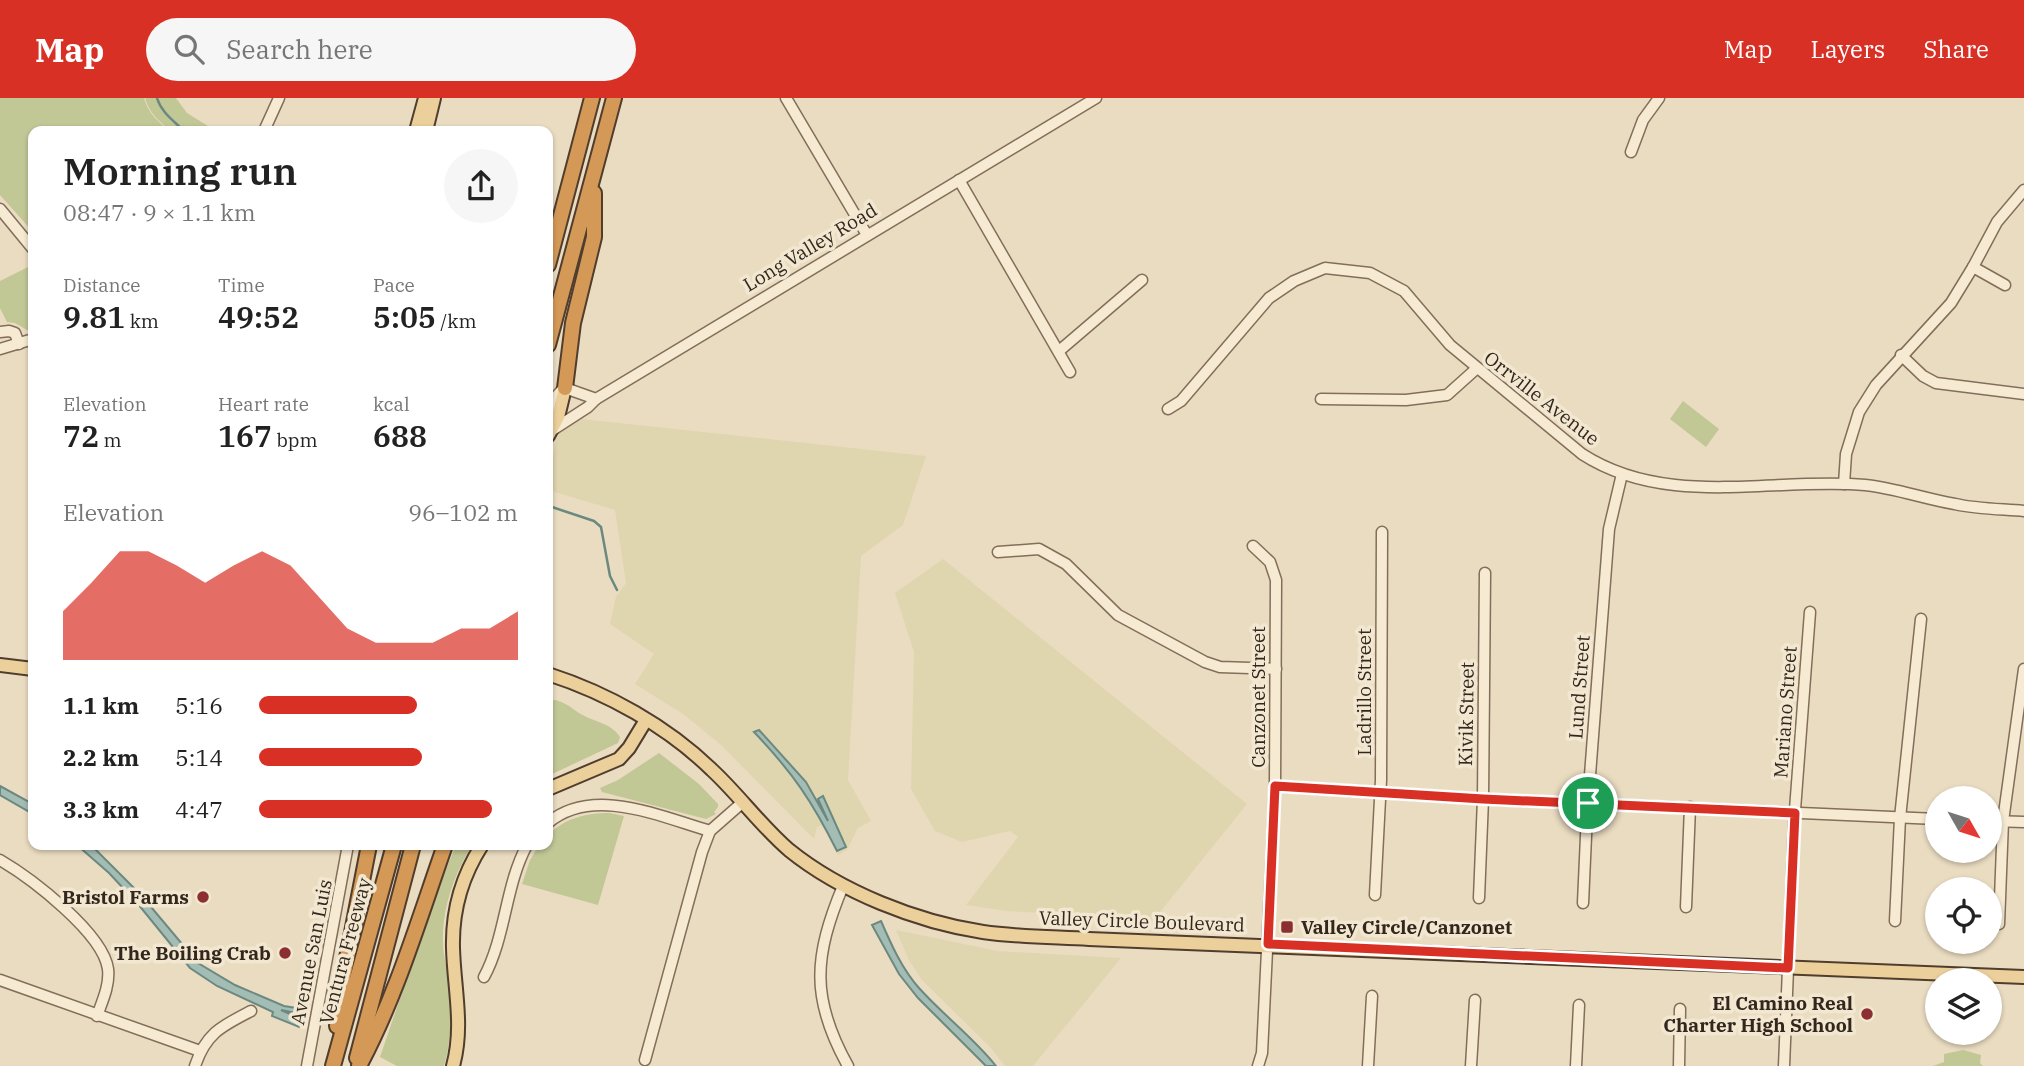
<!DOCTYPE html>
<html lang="en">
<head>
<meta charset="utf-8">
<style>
	body { margin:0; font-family:"IBM Plex Serif",serif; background:#f6f6f6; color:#222; height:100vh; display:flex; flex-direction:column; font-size:26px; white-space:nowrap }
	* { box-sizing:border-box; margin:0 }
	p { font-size:23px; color:#767676 }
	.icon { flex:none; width:38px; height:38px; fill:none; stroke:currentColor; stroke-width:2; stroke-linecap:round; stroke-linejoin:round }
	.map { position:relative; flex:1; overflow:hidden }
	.panel { position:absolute; left:28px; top:28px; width:525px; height:724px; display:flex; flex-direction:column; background:#fff; border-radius:14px; box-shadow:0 2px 5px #0004 }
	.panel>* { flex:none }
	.needle { width:46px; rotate:129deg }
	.fabs { position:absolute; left:1925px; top:688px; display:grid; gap:14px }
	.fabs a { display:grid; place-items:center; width:77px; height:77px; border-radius:50%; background:#fff; box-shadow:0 2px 5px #0004; font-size:35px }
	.pin { position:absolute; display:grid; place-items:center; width:60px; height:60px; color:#fff; margin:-30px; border:4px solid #fff; border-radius:50%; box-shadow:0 2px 7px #0007 }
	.round { display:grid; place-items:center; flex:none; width:74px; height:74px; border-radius:37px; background:#f6f6f6 }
	.head { display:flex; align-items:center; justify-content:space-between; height:119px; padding:0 35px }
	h1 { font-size:38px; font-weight:600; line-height:52px }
	.metrics { display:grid; grid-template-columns:repeat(3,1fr); gap:10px; height:119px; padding:7px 35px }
	.metrics div { display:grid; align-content:center }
	.metrics b { font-size:30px; font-weight:600 }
	.metrics small { font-size:19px; font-weight:400 }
	.metrics p { font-size:19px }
	.chart { height:196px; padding:14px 35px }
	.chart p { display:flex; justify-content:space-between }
	.chart svg { width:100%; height:126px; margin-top:7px; fill:#d93025; opacity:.7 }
	ul { padding:0 35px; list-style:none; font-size:23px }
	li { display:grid; grid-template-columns:112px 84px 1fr; align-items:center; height:52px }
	li i { height:18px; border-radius:9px; background:#d93025 }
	header { display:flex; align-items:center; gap:42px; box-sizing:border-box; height:98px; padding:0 35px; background:#d93025; color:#fff }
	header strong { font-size:33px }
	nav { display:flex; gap:38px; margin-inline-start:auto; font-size:24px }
	.search { width:490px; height:63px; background:#f6f6f6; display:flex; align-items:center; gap:18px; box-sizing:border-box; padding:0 24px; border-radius:38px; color:#767676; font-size:26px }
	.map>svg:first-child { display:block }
	.farmland { fill:#dfd6af }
	.green { fill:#c2c796 }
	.water { fill:#a3bdb4; stroke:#6b8981; stroke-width:2 }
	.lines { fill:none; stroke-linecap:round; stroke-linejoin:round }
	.stream { stroke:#6b8981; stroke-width:2.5 }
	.minor-casing { stroke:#826e5a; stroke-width:13 }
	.major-casing { stroke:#503d2e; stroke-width:16 }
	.highway-casing { stroke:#503d2e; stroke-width:18 }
	.minor { stroke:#f6ead3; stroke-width:10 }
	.major { stroke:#ebd09b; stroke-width:12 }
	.highway { stroke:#d49957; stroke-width:14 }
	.route-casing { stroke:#fff; stroke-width:14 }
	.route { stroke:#d93025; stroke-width:9 }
	.poi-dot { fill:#8c2f32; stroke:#f2e7d0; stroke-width:2.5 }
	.labels { text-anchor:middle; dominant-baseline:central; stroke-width:7; stroke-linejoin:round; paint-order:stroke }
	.street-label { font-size:19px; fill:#33271d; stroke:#f2e7d0 }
	.poi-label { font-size:19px; font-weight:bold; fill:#33271d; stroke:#f2e7d0; text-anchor:end }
</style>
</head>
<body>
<header>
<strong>Map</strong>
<div class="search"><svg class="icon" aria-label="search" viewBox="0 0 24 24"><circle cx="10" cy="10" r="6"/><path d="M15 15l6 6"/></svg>Search here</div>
<nav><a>Map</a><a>Layers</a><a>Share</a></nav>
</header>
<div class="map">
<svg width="2024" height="968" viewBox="0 0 2024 968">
	<rect width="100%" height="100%" fill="#eadcc1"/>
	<g class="farmland">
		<polygon points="582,321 926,358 903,427 861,458 848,682 871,723 858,730 847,752 838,757 822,727 817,729 814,741 720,646 683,616 635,586 654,556 610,526 616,499 626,485 615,412 548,392 548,382 558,335"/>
		<polygon points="943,461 1247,706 1152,824 1095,818 1006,813 966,807 1018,739 1010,733 962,744 935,733 911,691 914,554 895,495"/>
		<polygon points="896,832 998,853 1121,860 1033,968 1005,968 991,950 922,882 909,862"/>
	</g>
	<g class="green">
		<path d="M0,0H144C148,15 158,23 169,33H33V134L0,97Z"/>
		<path d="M145,0H176L187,15L216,33H171C160,24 149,15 145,0Z"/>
		<polygon points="32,167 33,230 27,232 15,225 7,224 0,210 0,183"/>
		<polygon points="1683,303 1719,331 1706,349 1670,321"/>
		<path d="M556,602C565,605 569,608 576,613C589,623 611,624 620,639L618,645L548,678V603Z"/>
		<polygon points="659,655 699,686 718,706 718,709 714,714 716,716 706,721 602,694 600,690 618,682"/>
		<path d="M610,715L624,718L598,807L522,786L530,762L539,747H548V737C565,720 586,715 610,715Z"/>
		<path d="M456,747H472C454,777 442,810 443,845C443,857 447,870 449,882C452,909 452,942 444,968H397L380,959L435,798Z"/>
		<polygon points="1963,952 1981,957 1980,965 1983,968 1933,968 1944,964 1944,956"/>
	</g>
	<g class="water">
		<path d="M759,632L806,684L828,723L818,701L823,698L846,749L837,753C812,703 793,675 754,634Z"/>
		<polygon points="0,688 33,706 33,716 0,697"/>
		<polygon points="77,747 91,747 141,797 198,865 235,887 284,908 297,910 296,915 281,912 301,921 299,929 272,918 273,914 217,888 190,870 138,806 109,775"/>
		<path d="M881,823C891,846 902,871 919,890C943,917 973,939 996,968H986L918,900L899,876L872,827Z"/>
	</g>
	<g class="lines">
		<g class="stream">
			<path d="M157,0C161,14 174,23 184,33"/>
			<polyline points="552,409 594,423 601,429 610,478 617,492"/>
		</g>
		<defs>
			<g id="minor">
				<polyline points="786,0 867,137"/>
				<polyline points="264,33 279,0"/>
				<polyline points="1631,54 1643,22 1659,0"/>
				<polyline points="959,82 1070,274"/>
				<polyline points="0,111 33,151"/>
				<polyline points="1973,169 2005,187"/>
				<polyline points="0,234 9,233 15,235 19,246"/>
				<polyline points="0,251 33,241"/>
				<polyline points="1059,253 1142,182"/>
				<polyline points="1901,257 1923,278 1936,285 2024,296"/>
				<polyline points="1321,301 1406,302 1447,297 1476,271"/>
				<path d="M1168,311L1181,303L1269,200L1294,183L1325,170L1370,175L1404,193L1450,247L1582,356C1667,411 1771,379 1865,387C1895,390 1925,401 1955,406C1977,411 2001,411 2024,413"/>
				<polyline points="554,331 588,309 596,301 1096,0"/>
				<path d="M548,336C548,318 550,300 565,290L596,301"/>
				<polyline points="1844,386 1846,356 1859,314 1876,287 1951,205 1973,169 1997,124 2024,92"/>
				<polyline points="1253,448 1270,464 1276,482 1275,688 1262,955 1258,968"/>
				<polyline points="998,454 1039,451 1066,466 1118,517 1205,564 1220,569 1276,571"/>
				<polyline points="1275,688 1483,701 1937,721"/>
				<polyline points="1990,723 2024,724"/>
				<path d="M548,725C593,687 661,719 710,733"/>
				<path d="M0,762C31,780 103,835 108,871C110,887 102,904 97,918"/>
				<path d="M843,788C814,858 810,900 848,968"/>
				<polyline points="1375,797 1381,682 1382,434"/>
				<polyline points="1479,800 1483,701 1485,475"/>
				<polyline points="1583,805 1587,716 1609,431 1622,376"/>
				<polyline points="1686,809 1690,709"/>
				<polyline points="1895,823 1900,720 1921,521"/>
				<polyline points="1999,826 2003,723 2024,571"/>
				<path d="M484,879C506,838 505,788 527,747"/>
				<polyline points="0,882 200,953"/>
				<polyline points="645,962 702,754 710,733 743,704"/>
				<path d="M195,968C206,935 222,928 251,913"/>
				<polyline points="307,968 348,747"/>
				<polyline points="1368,968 1372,898"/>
				<polyline points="1471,968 1475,902"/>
				<polyline points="1576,968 1579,907"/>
				<polyline points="1679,968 1680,911"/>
				<polyline points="1784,968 1794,725 1810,514"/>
			</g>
			<g id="major">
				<polyline points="416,33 425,0"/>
				<polyline points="426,33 434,0"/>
				<polyline points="548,338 558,319 565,290"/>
				<polyline points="0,567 33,571"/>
				<path d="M548,576C607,595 667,628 712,672C739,697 761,728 789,752C841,794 917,824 983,834C1018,839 1054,839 1089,841L2024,879"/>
				<polyline points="548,691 619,661 629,650 646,622"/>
				<path d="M453,968C464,928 454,890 453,850C452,813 462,778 482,747"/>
			</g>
			<g id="highway">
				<polyline points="548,167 592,0"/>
				<polyline points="548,247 614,0"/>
				<polyline points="565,290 573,225 594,139 594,95"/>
				<polyline points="337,928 341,891 369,747"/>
				<polyline points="357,960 413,747"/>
				<polyline points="333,968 394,747"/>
				<path d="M359,968C396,899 419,821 445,747"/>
			</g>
		</defs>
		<use href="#minor" class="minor-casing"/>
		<use href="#major" class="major-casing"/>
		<use href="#highway" class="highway-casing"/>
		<use href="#minor" class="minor"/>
		<use href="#major" class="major"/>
		<use href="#highway" class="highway"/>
	</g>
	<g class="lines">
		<defs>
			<polygon id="route" points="1275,688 1483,701 1795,715 1788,870 1268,846"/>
		</defs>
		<use href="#route" class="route-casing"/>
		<use href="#route" class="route"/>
	</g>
	<g class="poi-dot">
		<circle cx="203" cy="799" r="7"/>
		<rect x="1280" y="822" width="14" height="14" rx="3.5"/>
		<circle cx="285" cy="855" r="7"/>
		<circle cx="1867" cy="916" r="7"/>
	</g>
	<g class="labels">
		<g class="street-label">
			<text transform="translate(810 149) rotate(-31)">Long Valley Road</text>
			<text transform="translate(1542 300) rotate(38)">Orrville Avenue</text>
			<text transform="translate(1579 589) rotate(-86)">Lund Street</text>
			<text transform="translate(1364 594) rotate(-90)">Ladrillo Street</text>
			<text transform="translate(1258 599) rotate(-90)">Canzonet Street</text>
			<text transform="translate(1785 614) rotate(-86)">Mariano Street</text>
			<text transform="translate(1466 616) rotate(-89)">Kivik Street</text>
			<text transform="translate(1142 823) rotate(2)">Valley Circle Boulevard</text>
			<text transform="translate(345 853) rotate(-75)">Ventura Freeway</text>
			<text transform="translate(311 854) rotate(-79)">Avenue San Luis</text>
		</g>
		<g class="poi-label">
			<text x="189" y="799">Bristol Farms</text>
			<text x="1301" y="829" text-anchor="start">Valley Circle/Canzonet</text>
			<text x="271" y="855">The Boiling Crab</text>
			<text x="1853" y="905">El Camino Real<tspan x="1853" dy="22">Charter High School</tspan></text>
		</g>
	</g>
</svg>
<div class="fabs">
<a><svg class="needle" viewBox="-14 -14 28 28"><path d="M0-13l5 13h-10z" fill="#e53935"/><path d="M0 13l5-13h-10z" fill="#767676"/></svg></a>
<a><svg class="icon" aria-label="locate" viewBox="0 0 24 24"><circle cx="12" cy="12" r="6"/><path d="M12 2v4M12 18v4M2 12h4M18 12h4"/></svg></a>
<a><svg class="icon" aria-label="layers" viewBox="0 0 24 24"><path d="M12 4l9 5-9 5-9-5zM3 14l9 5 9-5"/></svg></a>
</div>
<div class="pin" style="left:1588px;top:705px;background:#1e9e55"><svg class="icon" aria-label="arrive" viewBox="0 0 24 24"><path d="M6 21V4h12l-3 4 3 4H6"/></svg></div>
<section class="panel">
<div class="head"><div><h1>Morning run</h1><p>08:47 · 9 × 1.1 km</p></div><a class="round"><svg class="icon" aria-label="share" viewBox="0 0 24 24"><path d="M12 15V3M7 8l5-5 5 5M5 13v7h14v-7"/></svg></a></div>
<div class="metrics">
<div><p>Distance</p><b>9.81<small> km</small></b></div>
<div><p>Time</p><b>49:52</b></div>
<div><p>Pace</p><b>5:05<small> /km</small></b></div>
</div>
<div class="metrics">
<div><p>Elevation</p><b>72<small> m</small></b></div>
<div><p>Heart rate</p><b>167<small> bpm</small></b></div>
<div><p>kcal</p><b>688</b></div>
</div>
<div class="chart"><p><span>Elevation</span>96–102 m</p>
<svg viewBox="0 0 160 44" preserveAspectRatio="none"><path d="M0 44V27L10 17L20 6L30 6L40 11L50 17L60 11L70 6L80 11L90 22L100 33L110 38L120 38L130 38L140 33L150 33L160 27V44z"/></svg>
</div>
<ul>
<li><b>1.1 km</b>5:16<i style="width:61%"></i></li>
<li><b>2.2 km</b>5:14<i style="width:63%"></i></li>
<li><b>3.3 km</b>4:47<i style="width:90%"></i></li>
</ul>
</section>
</div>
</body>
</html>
